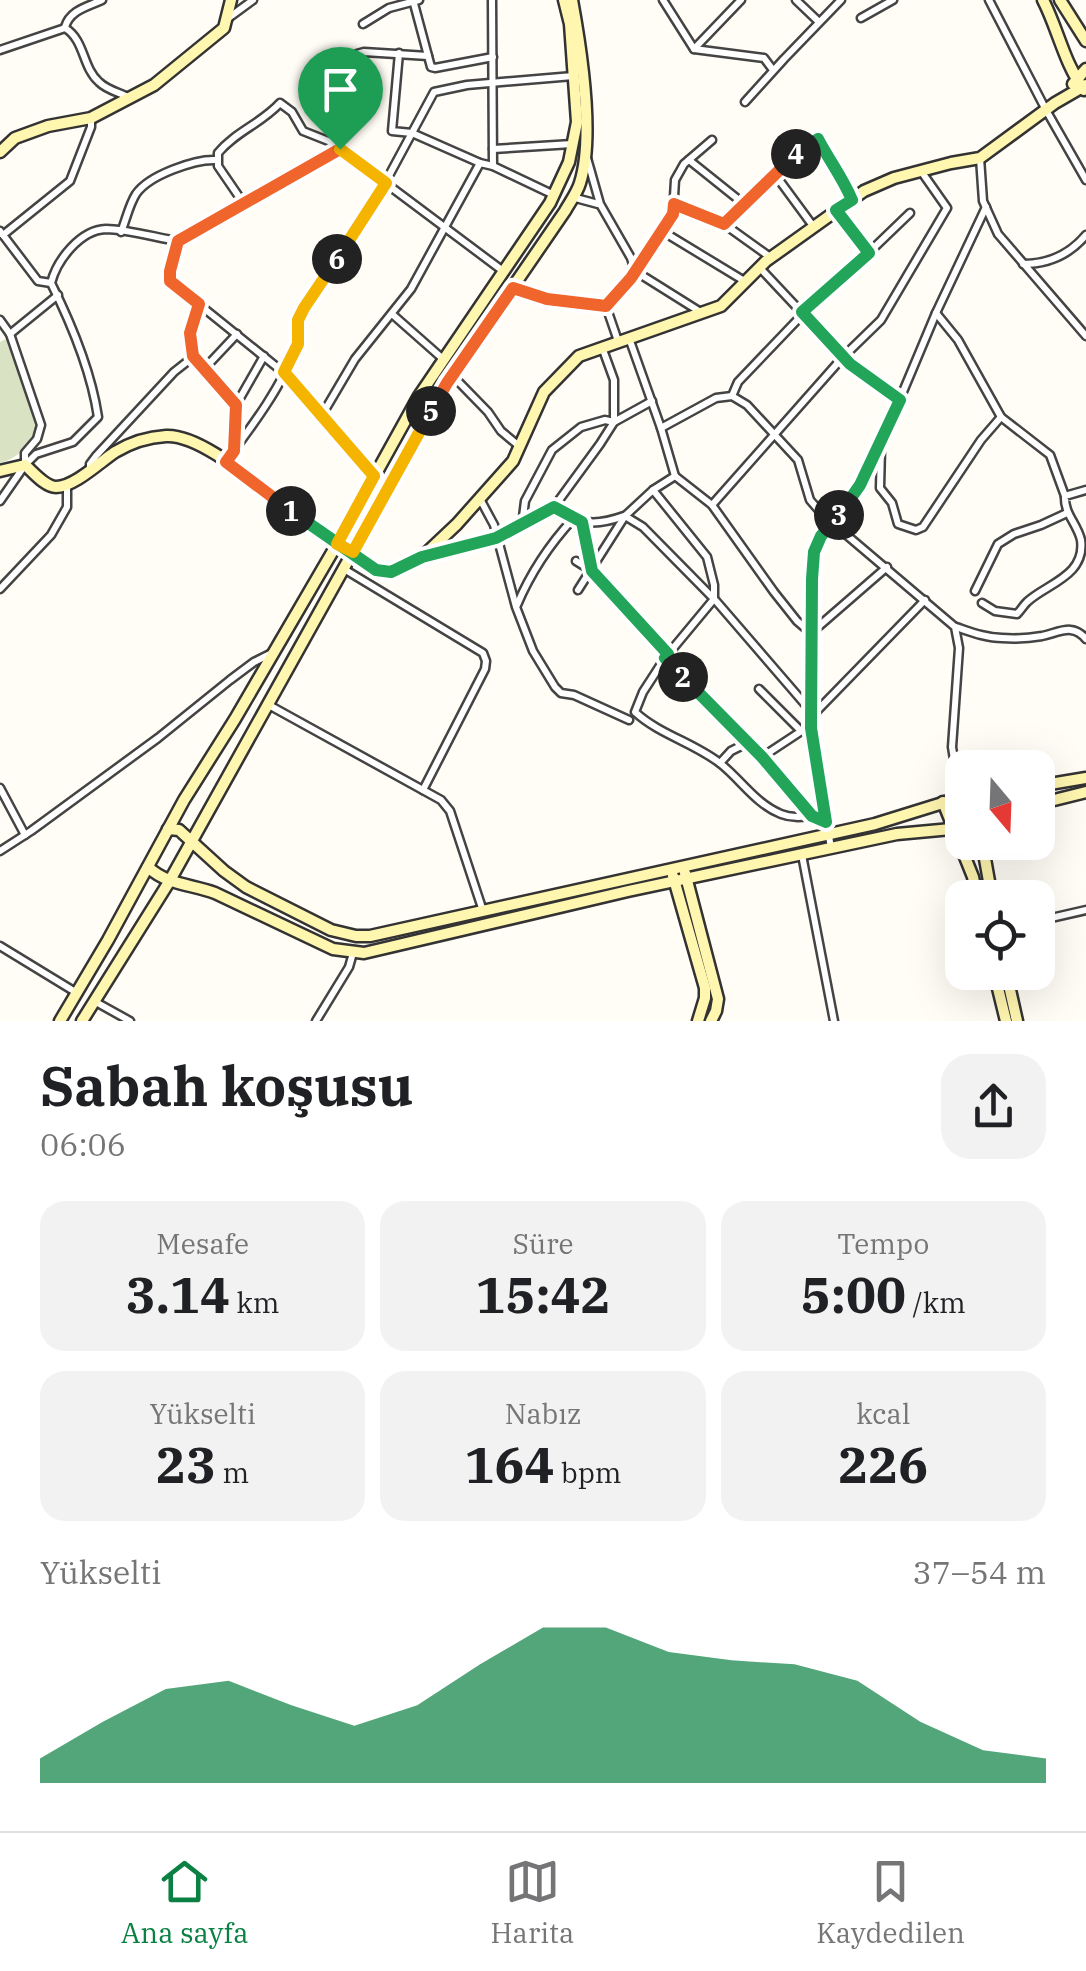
<!DOCTYPE html>
<html lang="tr">
<head>
<meta charset="utf-8">
<style>
	body { margin:0; font-family:"IBM Plex Serif",serif; background:#f2f2f2; color:#202124; height:100vh; display:flex; flex-direction:column; font-size:38px; white-space:nowrap }
	* { box-sizing:border-box; margin:0 }
	p { font-size:32px; color:#757577 }
	.icon { flex:none; width:55px; height:55px; fill:none; stroke:currentColor; stroke-width:2; stroke-linecap:round; stroke-linejoin:round }
	.map { position:relative; height:1021px; overflow:hidden }
	.details { display:flex; flex-direction:column; background:#fff; flex:1 }
	.details>* { flex:none }
	.needle { width:65px; rotate:161deg }
	.fabs { position:absolute; left:945px; top:750px; display:grid; gap:20px }
	.fabs a { display:grid; place-items:center; width:110px; height:110px; border-radius:20px; background:#fff; box-shadow:0 10px 40px #0002; font-size:50px }
	.pin { position:absolute; display:grid; place-items:center; width:85px; height:85px; color:#fff; margin:-102px -42px; border-radius:50% 50% 50% 0; rotate:-45deg; box-shadow:0 0 10px #0007 }
	.pin .icon { rotate:45deg }
	.km { position:absolute; width:50px; height:50px; margin:-25px; border-radius:50%; background:#222; color:#fff; font-size:28px; line-height:50px; text-align:center }
	.round { display:grid; place-items:center; flex:none; width:105px; height:105px; border-radius:30px; background:#f2f2f2 }
	.headline { display:flex; align-items:center; justify-content:space-between; height:170px; padding:0 40px }
	h1 { font-size:55px; font-weight:800; line-height:75px }
	.metrics { display:grid; grid-template-columns:repeat(3,1fr); gap:15px; height:170px; padding:10px 40px }
	.metrics div { display:grid; align-content:center; border-radius:25px; background:#f2f2f2; text-align:center }
	.metrics b { font-size:50px; font-weight:800 }
	.metrics small { font-size:28px; font-weight:400 }
	.metrics p { font-size:28px }
	.chart { height:280px; padding:20px 40px }
	.chart p { display:flex; justify-content:space-between }
	.chart svg { width:100%; height:180px; margin-top:10px; fill:#0b8043; opacity:.7 }
	.menu { display:flex; justify-content:space-around; align-items:center; height:140px; border-top:2px solid #e0e0e0; background:#fff; font-size:28px; color:#757577 }
	.menu a { display:grid; justify-items:center; gap:5px }
	.menu .selected { color:#0b8043 }
	.map>svg:first-child { display:block }
	.cemetery { fill:#d9e3c4 }
	.lines { fill:none; stroke-linecap:round; stroke-linejoin:round }
	.street-casing { stroke:#444; stroke-width:11 }
	.secondary-casing { stroke:#333; stroke-width:15 }
	.street { stroke:#fff; stroke-width:6 }
	.secondary { stroke:#fff6b0; stroke-width:10 }
	.split-1-casing { stroke:#fff; stroke-width:20 }
	.split-2-casing { stroke:#fff; stroke-width:20 }
	.split-3-casing { stroke:#fff; stroke-width:20 }
	.split-4-casing { stroke:#fff; stroke-width:20 }
	.split-5-casing { stroke:#fff; stroke-width:20 }
	.split-6-casing { stroke:#fff; stroke-width:20 }
	.split-7-casing { stroke:#fff; stroke-width:20 }
	.split-1 { stroke:#f0652b; stroke-width:12 }
	.split-2 { stroke:#22a559; stroke-width:12 }
	.split-3 { stroke:#22a559; stroke-width:12 }
	.split-4 { stroke:#22a559; stroke-width:12 }
	.split-5 { stroke:#f0652b; stroke-width:12 }
	.split-6 { stroke:#f5b400; stroke-width:12 }
	.split-7 { stroke:#f5b400; stroke-width:12 }
</style>
</head>
<body>
<div class="map">
<svg width="1086" height="1021" viewBox="0 0 1086 1021">
	<rect width="100%" height="100%" fill="#fffdf5"/>
	<path class="cemetery" d="M6,339L37,423C33,443 19,458 0,463V342Z"/>
	<g class="lines">
		<defs>
			<g id="street">
				<polyline points="413,0 431,67 435,68 493,57"/>
				<polyline points="492,0 493,166 554,195"/>
				<polyline points="663,0 694,49 764,58 773,70"/>
				<polyline points="796,0 819,22"/>
				<polyline points="989,0 1046,110 1086,180"/>
				<polyline points="861,18 893,0"/>
				<polyline points="227,19 253,0"/>
				<polyline points="363,24 389,8 419,0"/>
				<path d="M65,27C70,10 87,7 102,0"/>
				<polyline points="694,49 741,0"/>
				<path d="M0,50L65,28C85,40 82,67 99,82C107,90 118,92 128,97"/>
				<polyline points="399,53 392,131 412,133 480,163"/>
				<polyline points="745,102 784,59 841,0"/>
				<polyline points="340,148 352,60 357,54 364,52 428,56"/>
				<polyline points="340,149 178,241 170,271 170,281 283,372 374,476"/>
				<polyline points="340,149 503,271"/>
				<polyline points="493,149 572,144"/>
				<polyline points="587,158 600,204 631,258 635,271 702,313"/>
				<polyline points="980,158 983,201 998,234 1086,336"/>
				<polyline points="689,160 744,204"/>
				<polyline points="774,173 813,226"/>
				<polyline points="572,197 598,204"/>
				<path d="M244,204L218,166V153C235,132 262,123 280,103L292,112L303,131L341,146"/>
				<polyline points="674,204 724,224 770,257"/>
				<polyline points="836,210 869,253"/>
				<path d="M724,224L791,157L819,139C829,160 843,178 852,199"/>
				<polyline points="0,231 38,281 51,283"/>
				<polyline points="662,231 746,282"/>
				<path d="M121,232C126,220 129,205 136,194C149,175 195,159 216,160"/>
				<polyline points="3,235 70,181 91,127 91,118"/>
				<path d="M1023,264C1048,264 1070,254 1086,235"/>
				<polyline points="760,268 850,364 900,400"/>
				<polyline points="513,287 547,299 606,306"/>
				<polyline points="199,304 191,333 193,357 236,405 234,450"/>
				<polyline points="802,312 856,265 910,213"/>
				<polyline points="936,313 958,340 1001,417 1050,455 1065,496"/>
				<polyline points="392,314 443,359"/>
				<path d="M0,320L10,334L41,425L37,439L25,453V465L36,454L73,442L98,417C91,370 72,325 51,283C57,260 80,230 106,229C126,229 158,238 178,241"/>
				<polyline points="10,334 58,295"/>
				<polyline points="629,338 661,428 675,476"/>
				<polyline points="618,341 606,306 631,277 673,213 675,180 684,164 712,140"/>
				<polyline points="205,368 237,334"/>
				<polyline points="452,375 488,412 501,431 519,446"/>
				<polyline points="732,396 738,382 803,314"/>
				<polyline points="236,405 264,356"/>
				<polyline points="322,415 355,359 411,289 480,163 493,166"/>
				<polyline points="661,428 716,398 732,396 747,405 798,460 810,500 823,515 955,627 959,648 952,747 960,797"/>
				<polyline points="881,448 880,488 892,503 898,524 916,530 923,527 981,440 1001,417"/>
				<path d="M226,461C250,429 284,384 296,346C301,334 298,321 304,308L385,183L434,92L467,85L573,76"/>
				<polyline points="90,471 90,464 96,456 174,372 193,357"/>
				<path d="M653,490L707,557L714,585V599L665,658L643,692L635,712C660,735 695,743 721,764C741,780 756,804 781,814C791,818 801,817 811,816"/>
				<polyline points="480,499 494,525 516,607 533,651 555,687 561,693 574,695 629,720"/>
				<polyline points="0,501 25,465"/>
				<polyline points="712,505 843,357 881,320 947,208 921,171"/>
				<polyline points="554,507 600,444 614,422 652,401"/>
				<polyline points="625,516 643,527 716,601 810,710"/>
				<polyline points="583,523 591,569"/>
				<polyline points="522,525 525,501 552,450 581,427 605,420 614,422 614,380 602,347"/>
				<path d="M427,556L496,538L554,507C580,524 593,527 624,516"/>
				<polyline points="576,561 592,571 668,653"/>
				<polyline points="344,569 483,653 486,661 485,669 423,790"/>
				<polyline points="0,589 51,535 67,507 67,485"/>
				<polyline points="578,590 625,516 653,490 675,476 712,505 774,592 797,621 811,633 887,567"/>
				<polyline points="975,591 998,544 1014,534 1041,525 1067,513"/>
				<path d="M982,603L995,611L1017,614C1021,610 1023,606 1027,602C1046,584 1086,576 1081,540C1077,523 1064,514 1065,496L1086,490"/>
				<path d="M517,605C531,572 548,546 573,519"/>
				<path d="M956,627C971,632 986,638 1002,638C1015,639 1030,638 1042,636C1060,632 1073,623 1086,639"/>
				<polyline points="665,658 762,757 811,816 825,822"/>
				<polyline points="759,689 801,731"/>
				<polyline points="267,704 441,800 450,811 483,911"/>
				<polyline points="811,717 925,600"/>
				<polyline points="762,757 803,730"/>
				<polyline points="720,763 731,751 747,743"/>
				<polyline points="0,788 25,835"/>
				<polyline points="831,848 811,728 810,627 814,551 821,536 833,524 860,485 881,444 936,313 986,207"/>
				<polyline points="0,851 31,831 158,738 230,680 254,662 272,653"/>
				<polyline points="802,855 834,1021"/>
				<polyline points="1038,921 1086,910"/>
				<polyline points="0,946 77,993"/>
				<polyline points="94,1001 130,1021"/>
				<polyline points="316,1021 349,967 353,953"/>
			</g>
			<g id="secondary">
				<path d="M1043,0C1058,29 1064,63 1084,90"/>
				<polyline points="1060,0 1086,41"/>
				<polyline points="1073,84 1086,69"/>
				<polyline points="0,152 15,138 48,126 91,118 154,85 224,28 231,0"/>
				<path d="M0,471L25,465C33,472 45,487 56,487C74,487 100,462 115,452C130,443 148,437 166,436C204,434 263,491 295,513C322,533 350,550 376,570L391,572L421,558L457,524L513,461L544,392L579,356L721,306L766,261L864,191L894,178L951,163L980,158L1055,103L1086,85"/>
				<polyline points="1038,786 1086,778"/>
				<polyline points="943,802 973,877 977,898"/>
				<polyline points="1038,804 1086,792"/>
				<polyline points="168,829 179,830 224,871 246,887 331,930 356,936 370,936 875,824 962,797"/>
				<polyline points="982,842 992,898"/>
				<path d="M148,867C167,885 191,884 215,893L333,949L364,953L628,891L831,848L897,834L962,828"/>
				<polyline points="685,873 718,999 716,1011 711,1021"/>
				<polyline points="673,876 705,988 705,998 698,1021"/>
				<polyline points="994,972 1006,1021"/>
				<polyline points="1006,972 1017,1021"/>
				<polyline points="60,1021 108,940 184,800 235,719 337,544 419,396 550,203 569,162 577,122 570,24 564,0"/>
				<path d="M82,1021L169,882L447,383L565,211C570,202 577,193 580,183C595,136 581,49 572,0"/>
			</g>
		</defs>
		<use href="#street" class="street-casing"/>
		<use href="#secondary" class="secondary-casing"/>
		<use href="#street" class="street"/>
		<use href="#secondary" class="secondary"/>
	</g>
	<g class="lines">
		<defs>
			<polyline id="split-1" points="291,511 226,462 234,451 236,405 193,356 190,333 199,304 170,281 170,271 178,241 340,149"/>
			<polyline id="split-2" points="291,511 376,570 391,572 422,557 496,538 554,507 582,522 592,571 668,654 665,658 683,677"/>
			<polyline id="split-3" points="683,677 762,757 812,816 826,822 811,728 812,579 814,552 821,536 839,515"/>
			<path id="split-4" d="M796,154L818,139C829,160 843,178 852,200L836,210L869,253L802,312L850,364L900,400L860,485L839,515"/>
			<polyline id="split-5" points="431,411 447,383 513,288 547,299 606,306 631,278 673,214 674,204 724,224 796,154"/>
			<polyline id="split-6" points="337,259 304,308 298,320 298,344 284,372 374,476 337,544 353,552 431,411"/>
			<polyline id="split-7" points="337,259 386,183 340,149"/>
		</defs>
		<use href="#split-1" class="split-1-casing"/>
		<use href="#split-2" class="split-2-casing"/>
		<use href="#split-3" class="split-3-casing"/>
		<use href="#split-4" class="split-4-casing"/>
		<use href="#split-5" class="split-5-casing"/>
		<use href="#split-6" class="split-6-casing"/>
		<use href="#split-7" class="split-7-casing"/>
		<use href="#split-1" class="split-1"/>
		<use href="#split-2" class="split-2"/>
		<use href="#split-3" class="split-3"/>
		<use href="#split-4" class="split-4"/>
		<use href="#split-5" class="split-5"/>
		<use href="#split-6" class="split-6"/>
		<use href="#split-7" class="split-7"/>
	</g>
</svg>
<div class="fabs">
<a><svg class="needle" viewBox="-14 -14 28 28"><path d="M0-13l5 13h-10z" fill="#e53935"/><path d="M0 13l5-13h-10z" fill="#757577"/></svg></a>
<a><svg class="icon" aria-label="locate" viewBox="0 0 24 24"><circle cx="12" cy="12" r="6"/><path d="M12 2v4M12 18v4M2 12h4M18 12h4"/></svg></a>
</div>
<div class="pin" style="left:340px;top:149px;background:#1e9e55"><svg class="icon" aria-label="arrive" viewBox="0 0 24 24"><path d="M6 21V4h12l-3 4 3 4H6"/></svg></div>
<b class="km" style="left:291px;top:511px">1</b>
<b class="km" style="left:683px;top:677px">2</b>
<b class="km" style="left:839px;top:515px">3</b>
<b class="km" style="left:796px;top:154px">4</b>
<b class="km" style="left:431px;top:411px">5</b>
<b class="km" style="left:337px;top:259px">6</b>
</div>
<section class="details">
<div class="headline"><div><h1>Sabah koşusu</h1><p>06:06</p></div><a class="round"><svg class="icon" aria-label="share" viewBox="0 0 24 24"><path d="M12 15V3M7 8l5-5 5 5M5 13v7h14v-7"/></svg></a></div>
<div class="metrics">
<div><p>Mesafe</p><b>3.14<small> km</small></b></div>
<div><p>Süre</p><b>15:42</b></div>
<div><p>Tempo</p><b>5:00<small> /km</small></b></div>
</div>
<div class="metrics">
<div><p>Yükselti</p><b>23<small> m</small></b></div>
<div><p>Nabız</p><b>164<small> bpm</small></b></div>
<div><p>kcal</p><b>226</b></div>
</div>
<div class="chart"><p><span>Yükselti</span>37–54 m</p>
<svg viewBox="0 0 160 44" preserveAspectRatio="none"><path d="M0 44V38L10 29L20 21L30 19L40 25L50 30L60 25L70 15L80 6L90 6L100 12L110 14L120 15L130 19L140 29L150 36L160 38V44z"/></svg>
</div>
</section>
<nav class="menu">
<a class="selected"><svg class="icon" aria-label="home" viewBox="0 0 24 24"><path d="M3 11l9-7 9 7M6 9v11h12V9"/></svg>Ana sayfa</a>
<a><svg class="icon" aria-label="map" viewBox="0 0 24 24"><path d="M3 6l6-2 6 2 6-2v14l-6 2-6-2-6 2zM9 4v14M15 6v14"/></svg>Harita</a>
<a><svg class="icon" aria-label="saved" viewBox="0 0 24 24"><path d="M7 4h10v16l-5-4-5 4z"/></svg>Kaydedilen</a>
</nav>
</body>
</html>
